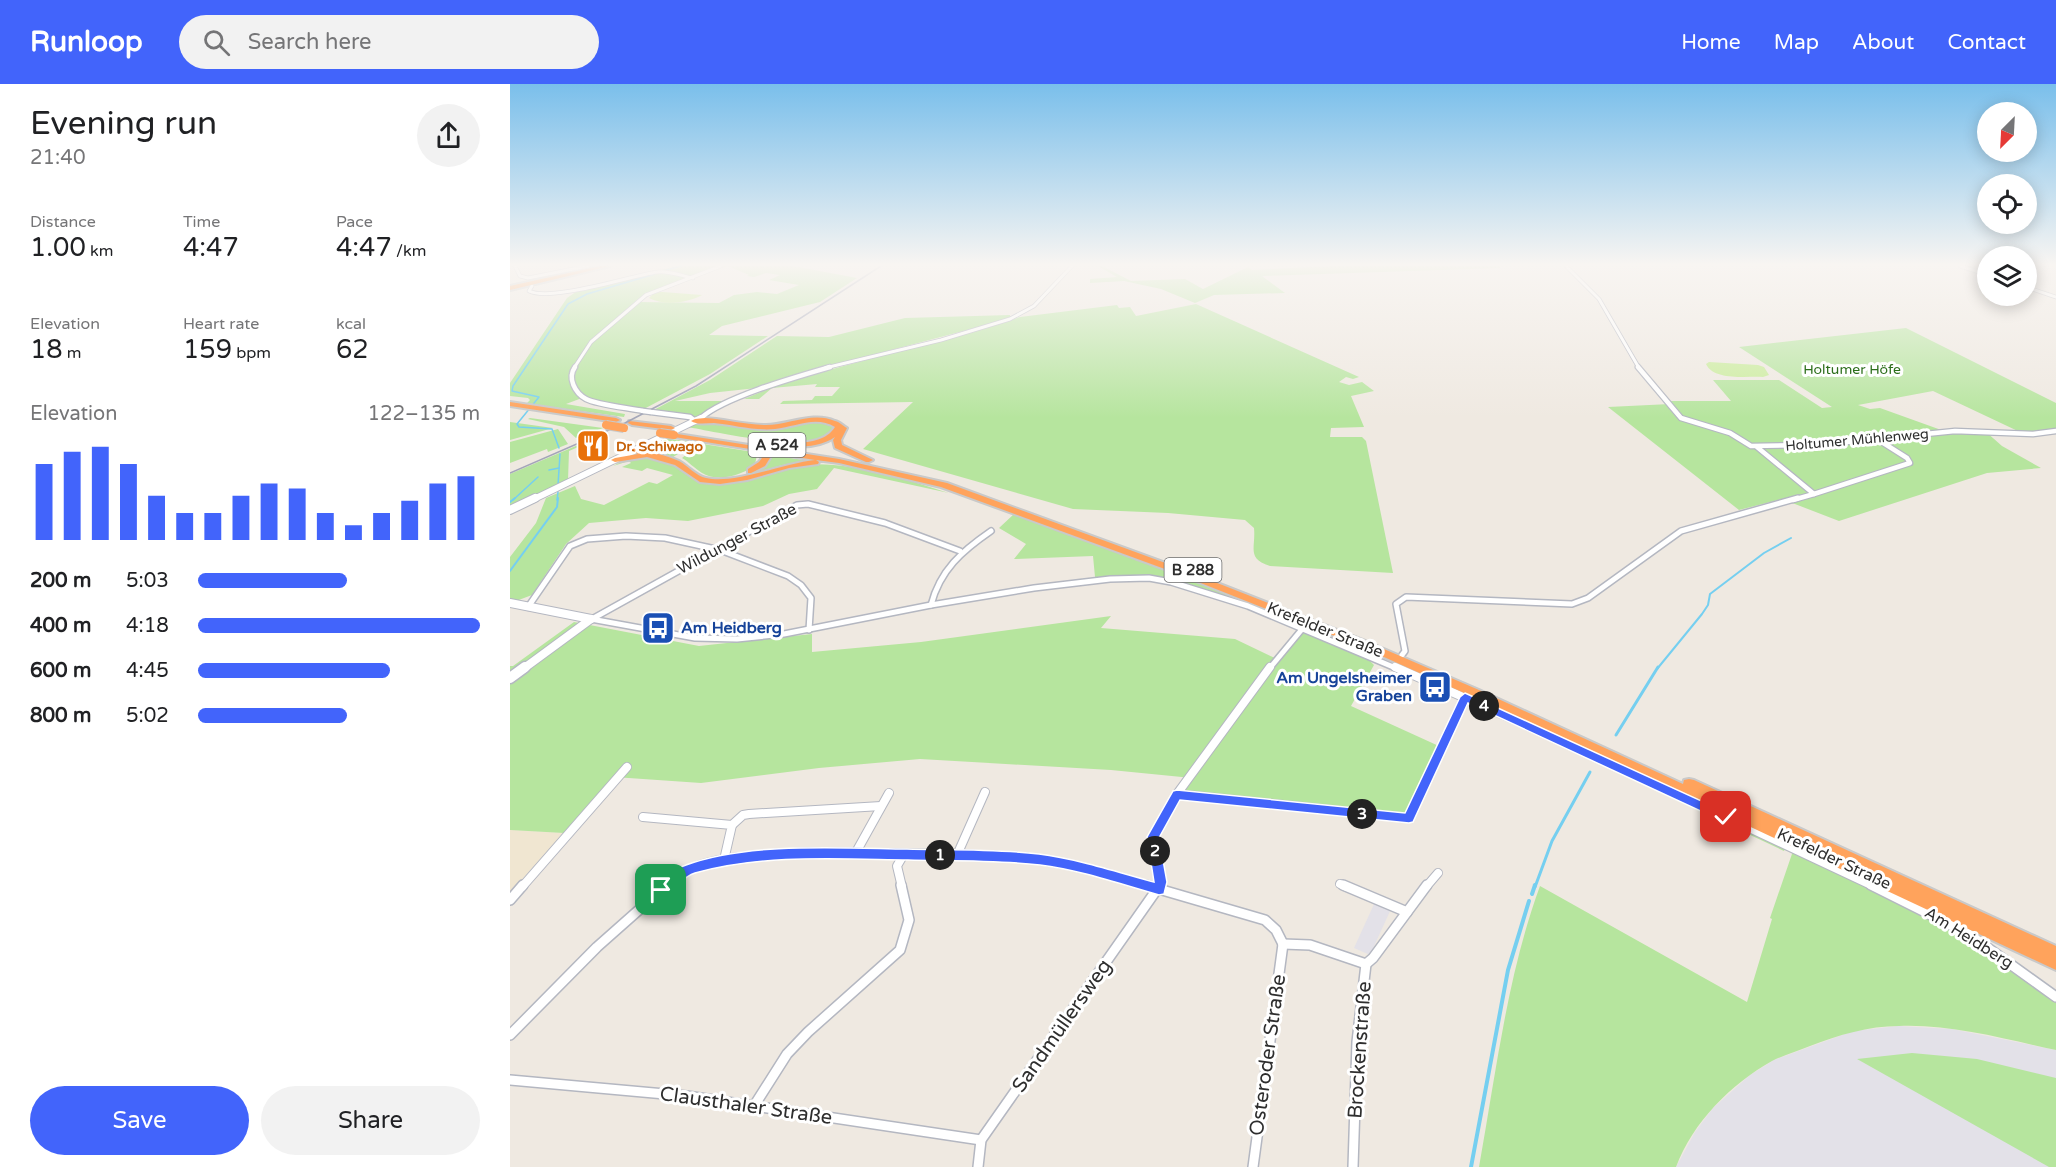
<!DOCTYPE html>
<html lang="en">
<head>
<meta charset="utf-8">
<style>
	body { margin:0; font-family:"Varela Round",sans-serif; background:#f2f2f2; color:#202124; height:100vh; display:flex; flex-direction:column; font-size:22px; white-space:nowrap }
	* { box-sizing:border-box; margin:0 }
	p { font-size:20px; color:#757577 }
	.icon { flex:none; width:33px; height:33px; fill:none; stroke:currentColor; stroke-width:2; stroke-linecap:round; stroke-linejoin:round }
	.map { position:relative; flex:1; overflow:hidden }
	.details { display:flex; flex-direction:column; background:#fff; width:510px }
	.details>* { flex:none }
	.needle { width:39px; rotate:204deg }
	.fabs { position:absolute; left:1467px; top:18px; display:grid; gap:12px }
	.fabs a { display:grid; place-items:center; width:60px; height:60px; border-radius:50%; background:#fff; box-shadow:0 3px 15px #0003; font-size:30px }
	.pin { position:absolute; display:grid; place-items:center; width:51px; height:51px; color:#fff; margin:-26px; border-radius:12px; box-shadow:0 3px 9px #0006 }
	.km { position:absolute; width:30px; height:30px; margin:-15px; border-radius:50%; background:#222; color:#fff; font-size:16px; line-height:30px; text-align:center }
	.round { display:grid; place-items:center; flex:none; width:63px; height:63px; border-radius:32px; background:#f2f2f2 }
	.head { display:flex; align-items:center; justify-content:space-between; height:102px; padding:0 30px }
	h1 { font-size:33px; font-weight:600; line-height:45px }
	.stats { display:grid; grid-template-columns:repeat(3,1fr); gap:9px; height:102px; padding:6px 30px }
	.stats div { display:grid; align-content:center }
	.stats b { font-size:26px; font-weight:600 }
	.stats small { font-size:16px; font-weight:400 }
	.stats p { font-size:16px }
	.chart { height:168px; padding:12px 30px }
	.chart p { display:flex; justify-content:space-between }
	.chart svg { width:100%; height:108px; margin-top:6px; stroke:#4264fb; stroke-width:6 }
	.primary-button { display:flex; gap:12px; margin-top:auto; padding:12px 30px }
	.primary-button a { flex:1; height:69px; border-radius:36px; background:#4264fb; color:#fff; font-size:24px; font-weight:600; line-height:69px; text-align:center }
	.primary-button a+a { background:#f2f2f2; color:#202124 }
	ul { padding:0 30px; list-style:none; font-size:20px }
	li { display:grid; grid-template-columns:96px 72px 1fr; align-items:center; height:45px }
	li i { height:15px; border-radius:8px; background:#4264fb }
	header { display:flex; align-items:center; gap:36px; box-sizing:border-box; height:84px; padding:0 30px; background:#4264fb; color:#fff }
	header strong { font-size:28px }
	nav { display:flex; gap:33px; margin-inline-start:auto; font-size:21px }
	.search { width:420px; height:54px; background:#f2f2f2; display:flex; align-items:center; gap:15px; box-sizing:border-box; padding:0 21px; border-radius:33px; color:#757577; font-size:22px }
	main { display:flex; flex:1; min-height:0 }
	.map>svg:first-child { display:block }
	.industrial { fill:#e3e1e8 }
	.education { fill:#f0e6d1 }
	.green { fill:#b6e59e; fill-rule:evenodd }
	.pitch { fill:#c9ec9a }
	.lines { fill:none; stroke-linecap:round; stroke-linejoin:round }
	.stream-far3 { stroke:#75cff0; stroke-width:1.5 }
	.stream-far2 { stroke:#75cff0; stroke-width:2 }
	.stream-far1 { stroke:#75cff0; stroke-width:3 }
	.stream { stroke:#75cff0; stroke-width:4 }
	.street-far4-casing { stroke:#b4b7c1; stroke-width:4.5 }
	.street-far3-casing { stroke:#b4b7c1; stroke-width:7 }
	.street-far2-casing { stroke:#b4b7c1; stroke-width:8 }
	.street-far1-casing { stroke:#b4b7c1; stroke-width:10 }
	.street-casing { stroke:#b4b7c1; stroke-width:12 }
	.secondary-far2-casing { stroke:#b4b7c1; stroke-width:8 }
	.secondary-far1-casing { stroke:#b4b7c1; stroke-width:10 }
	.secondary-casing { stroke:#b4b7c1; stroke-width:13 }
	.highway-casing { stroke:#c9c9c9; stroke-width:4 }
	.street-far4 { stroke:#fff; stroke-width:3 }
	.street-far3 { stroke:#fff; stroke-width:4.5 }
	.street-far2 { stroke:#fff; stroke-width:5 }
	.street-far1 { stroke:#fff; stroke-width:8 }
	.street { stroke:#fff; stroke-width:9 }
	.secondary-far2 { stroke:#fff; stroke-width:6 }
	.secondary-far1 { stroke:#fff; stroke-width:8 }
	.secondary { stroke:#fff; stroke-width:10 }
	.highway { fill:#ffa35c; fill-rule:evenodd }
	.tram { stroke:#a3a6b8; stroke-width:1.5 }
	.street-bridge-casing { stroke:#b4b7c1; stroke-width:7; stroke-linecap:butt }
	.highway-bridge-casing { stroke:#c9c9c9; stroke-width:10; stroke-linecap:butt }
	.street-bridge { stroke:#fff; stroke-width:4.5 }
	.highway-bridge { stroke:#ffa35c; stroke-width:8 }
	.route { fill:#4264fb; stroke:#fff; stroke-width:1.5 }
	.labels { text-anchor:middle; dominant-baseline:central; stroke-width:6; stroke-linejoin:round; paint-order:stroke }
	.far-park-label { font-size:14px; fill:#2c6e1b; stroke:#fff }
	.far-street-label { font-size:14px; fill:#2e2e2e; stroke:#fff }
	.far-food-label { font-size:14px; font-weight:bold; fill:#c56008; stroke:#fff; text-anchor:start }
	.shield { fill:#fff; stroke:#6d6d6d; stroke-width:1.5 }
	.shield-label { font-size:15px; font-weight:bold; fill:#2e2e2e }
	.street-label { font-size:16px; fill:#2e2e2e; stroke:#fff }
	.transit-label { font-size:16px; font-weight:bold; fill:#164399; stroke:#fff; text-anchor:start }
	.near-street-label { font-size:20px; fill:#2e2e2e; stroke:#fff }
</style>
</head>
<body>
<header>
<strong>Runloop</strong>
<div class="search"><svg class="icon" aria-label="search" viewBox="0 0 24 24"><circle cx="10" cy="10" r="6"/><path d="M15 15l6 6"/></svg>Search here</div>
<nav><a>Home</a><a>Map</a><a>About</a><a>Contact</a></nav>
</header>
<main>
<section class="details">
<div class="head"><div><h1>Evening run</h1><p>21:40</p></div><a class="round"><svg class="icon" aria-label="share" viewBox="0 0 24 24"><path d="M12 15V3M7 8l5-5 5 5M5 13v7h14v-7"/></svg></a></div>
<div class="stats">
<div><p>Distance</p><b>1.00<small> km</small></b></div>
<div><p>Time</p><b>4:47</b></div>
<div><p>Pace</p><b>4:47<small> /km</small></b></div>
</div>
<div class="stats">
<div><p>Elevation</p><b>18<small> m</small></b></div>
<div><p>Heart rate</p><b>159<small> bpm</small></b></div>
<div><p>kcal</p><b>62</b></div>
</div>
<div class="chart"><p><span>Elevation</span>122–135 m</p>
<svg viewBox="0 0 160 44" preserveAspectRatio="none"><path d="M5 44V13M15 44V8M25 44V6M35 44V13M45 44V26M55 44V33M65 44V33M75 44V26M85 44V21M95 44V23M105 44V33M115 44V38M125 44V33M135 44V28M145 44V21M155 44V18"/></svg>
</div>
<ul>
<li><b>200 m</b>5:03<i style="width:53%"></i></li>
<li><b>400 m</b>4:18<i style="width:100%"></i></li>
<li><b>600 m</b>4:45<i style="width:68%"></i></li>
<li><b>800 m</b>5:02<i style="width:53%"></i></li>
</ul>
<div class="primary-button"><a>Save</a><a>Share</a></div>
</section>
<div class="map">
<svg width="1546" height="1083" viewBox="0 0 1546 1083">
	<rect width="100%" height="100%" fill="#efe9e1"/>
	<g class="industrial">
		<polygon points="865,818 881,825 860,871 844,864"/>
		<polygon points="1388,942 1442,945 1546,966 1546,1083 1166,1083 1185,1048 1203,1024 1240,991 1264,976 1343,947"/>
	</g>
	<polygon class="education" points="0,746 54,749 0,809"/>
	<g class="green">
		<path d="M166,182H283L347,194L310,218L212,242L199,251L258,252L200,290L132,326L72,314L56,320L115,330L114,333L27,321L17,319L20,316L18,314L0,312V299L57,214L70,205L109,198ZM218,182L239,191L237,192L244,193L256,189L270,191L259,196L289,201L267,210L247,208L224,211L209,219L127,218L140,208Z"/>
		<polygon points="588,182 592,182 621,197 675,195 693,205 738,183 742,186 823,182 989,182 990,184 752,192 775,209 704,211 685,219 651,205 614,197 580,199 580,195 607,193"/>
		<path d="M686,220L849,293L843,295L836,293L829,298L839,301L852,298L864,307L841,312L854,343L821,344L820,353H852L856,357L883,489L760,482C736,474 746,464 744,444L735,436L658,429L563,425L353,365L403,318L270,320L273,317L302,316L305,312H322L330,303H305L307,300L262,304L249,315H234L278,297L486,241L510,233L607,221L609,224L620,223L626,232Z"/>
		<polygon points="500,231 500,233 480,240 294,289 247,304 200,309 165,317 219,317 185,333 140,328 200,296 267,252 319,253 395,234"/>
		<polygon points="1396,244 1546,319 1546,345 1512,349 1423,307 1348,321 1360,325 1370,324 1434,347 1475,347 1492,362 1531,384 1477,389 1329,437 1272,415 1229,426 1098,323 1160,320 1158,317 1221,317 1203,296 1269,296 1312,324 1322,323 1229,263"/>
		<polygon points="20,334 93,344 66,354 54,343 18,335"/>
		<path d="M315,337L326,341C316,375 204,347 177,343L192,338L256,344Z"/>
		<polygon points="0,338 43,344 0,356"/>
		<polygon points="48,345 58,360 38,368 37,365 0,379 0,358"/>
		<polygon points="94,350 96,351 59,367 58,396 0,423 0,390"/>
		<path d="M155,354L237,367L247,371L245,380H247C233,391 208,399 192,389C184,384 179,378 172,374L184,364L165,361L153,365L168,370L163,373L142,365L143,361Z"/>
		<polygon points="257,369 262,371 300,377 273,381 237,391 259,377 259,371"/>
		<path d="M135,372C147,375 159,377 170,383C179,388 182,396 193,398C225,405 258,385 291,381C337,376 395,395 439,409L324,384L307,405L279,410L253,422L178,437L136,434L79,439L56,460L22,511L6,517L0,516V473L26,439L36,414L65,402L71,415L94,421L139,398L147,400L163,391L137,384L132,387L112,383L121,379L119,377L103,382L115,376Z"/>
		<polygon points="504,430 723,512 721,514 630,493 585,493 583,472 504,475 516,460 489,444"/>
		<polygon points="601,532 591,544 725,555 769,576 787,554 795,548 858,575 864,581 841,622 931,663 902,723 894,729 670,712 682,694 601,686 410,675 309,684 191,699 104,693 54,749 0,746 0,582 3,582 64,538 189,562 302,550 302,568 411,558"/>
		<polygon points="1089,676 1275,764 1274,767 1087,679"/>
		<path d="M1283,767L1441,843L1476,865L1546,919V966C1494,955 1442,940 1389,942C1358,942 1329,951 1300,962C1288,967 1274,971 1262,977C1221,1000 1183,1038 1166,1083H969C986,989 997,892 1030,802L1237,918L1262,835L1260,834Z"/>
		<polygon points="1402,969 1467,975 1546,994 1546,1083 1539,1083 1347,975"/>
	</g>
	<g class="pitch">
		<path d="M150,208H153L192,211C178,219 153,222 139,214L143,210Z"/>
		<path d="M1199,278L1248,281L1254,283L1259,291L1253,293C1236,292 1204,297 1196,280Z"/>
	</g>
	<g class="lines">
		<g class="stream-far3">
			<polyline points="153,187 171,182"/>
			<polyline points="49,364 42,345 9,343 7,340 29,313 2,307 3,302 58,220 77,210 145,190"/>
			<polyline points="39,386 49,384"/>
			<polyline points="48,401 50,370"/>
			<polyline points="3,416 28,393"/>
			<polyline points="47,416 48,408"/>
		</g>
		<g class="stream-far2">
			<polyline points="0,418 5,414"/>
			<polyline points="0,487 47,423 48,414"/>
			<polyline points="1147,585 1192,530 1198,521 1200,510 1254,469 1281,454"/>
		</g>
		<g class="stream-far1">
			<polyline points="1106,651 1148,583"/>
			<polyline points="1025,803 1042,757 1080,688"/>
		</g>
		<g class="stream">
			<polyline points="1022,810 1025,801"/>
			<polyline points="961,1083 998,886 1019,817"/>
		</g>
		<defs>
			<g id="street-far4">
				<polyline points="5,182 10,192 18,194 78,182"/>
				<polyline points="1056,182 1089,215 1129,284"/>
				<polyline points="1450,182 1478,191"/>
				<path d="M22,202L19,207C41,218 120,192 147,188C157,186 172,192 183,194"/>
				<polyline points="1516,203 1546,213"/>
				<polyline points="64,284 81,258 136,211 211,182"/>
				<polyline points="315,284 431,256 500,235 524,222 562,182"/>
			</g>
			<g id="street-far3">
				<path d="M65,283C57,294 65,309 76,315C87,321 119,324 133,327"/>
				<polyline points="1128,283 1171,334 1220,349 1241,362 1307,361 1445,347 1523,350 1546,347"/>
				<polyline points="141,328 180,333 185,337"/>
				<path d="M191,334C214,313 289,292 320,283"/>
				<polyline points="1247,363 1304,410 1283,416"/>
				<polyline points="1304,410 1400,379 1397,374 1367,355"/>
			</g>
			<g id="street-far2">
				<path d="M421,521C430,486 452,467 481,447"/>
				<polyline points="18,523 60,462 77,455 116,452 155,454 210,466 278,492 291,501 301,514 299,546"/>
				<polyline points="81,535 185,554 227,555 274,550 421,521 524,504 600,495 639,494 661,498 738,522 888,585"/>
				<polyline points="82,535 287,421 298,420 375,439 450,467"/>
				<polyline points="892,571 895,567 886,520 896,513 1062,520 1078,514 1171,447 1288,414"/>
				<polyline points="759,585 793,544"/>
			</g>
			<g id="street-far1">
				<polyline points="885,583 1082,670 1365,803"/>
				<polyline points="667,710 899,734 955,613"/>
				<polyline points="133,733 222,741 214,776"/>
				<polyline points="222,741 233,731 239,730 371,722"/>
				<polyline points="345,770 379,709"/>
				<polyline points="447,771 475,708"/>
				<polyline points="830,800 837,803"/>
				<polyline points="12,803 117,683"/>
				<path d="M155,803C164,795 173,787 185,783C217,769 276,771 311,770C382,769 459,767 529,776C567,781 604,792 640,803"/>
				<polyline points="392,803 387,782 394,770"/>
				<polyline points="650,803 651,798 643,753 667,710 760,583"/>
				<polyline points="916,803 928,789"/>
			</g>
			<g id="street">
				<polyline points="635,801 755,836 766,846 773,860"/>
				<polyline points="833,801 897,828"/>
				<polyline points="1361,801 1457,849 1546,913"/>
				<polyline points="0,816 13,801"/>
				<polyline points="773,860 800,861 856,880"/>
				<polyline points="856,880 863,874 917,801"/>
				<polyline points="0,951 87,863 157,801"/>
				<polyline points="0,996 177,1012 471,1056"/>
				<polyline points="244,1022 277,970 298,948 390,866 399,836 391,801"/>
				<polyline points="468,1083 471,1056 650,801"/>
				<polyline points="743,1083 773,860"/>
				<polyline points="843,1083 847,958 856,880"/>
			</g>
			<polyline id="secondary-far2" points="22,416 191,334"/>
			<g id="secondary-far1">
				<polyline points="0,426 25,414"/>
				<polyline points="0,519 81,535"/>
				<polyline points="13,585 81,535"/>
			</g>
			<polyline id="secondary" points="0,594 15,583"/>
			<g id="highway">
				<polygon points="90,182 100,182 0,206 0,202"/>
				<polygon points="0,318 106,334 110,336 106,338 0,322"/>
				<path d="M195,334C215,335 235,341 256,341C278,341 303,327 325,337C330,338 333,342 337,344L331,356L332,361L363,376L359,378H356L325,364L323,356L325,353C306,366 279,363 257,361L253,359L257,357C278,358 312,364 325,343C306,331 285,343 265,345C245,347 224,341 204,339C196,339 187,341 181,337L185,335Z"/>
				<polygon points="119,337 161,342 165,344 161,346 122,341 118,339"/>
				<path d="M161,349L329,375L437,399L669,484L853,556L969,606L1173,700L1174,696L1179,695L1184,696L1546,862V886L961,612L845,560L663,488L431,403L329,379L306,376L309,378L308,380L279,384L237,396L210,400L190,398L165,381L137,373L105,378L101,376L105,374L128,370L121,366L125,364C139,368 156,371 169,377C178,382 186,392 196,394C223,401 275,379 305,376L255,368L260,374L255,382L241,389H238V385L249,378L252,374L248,370L241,368L240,365L164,353H161Z"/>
			</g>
		</defs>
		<use href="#street-far4" class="street-far4-casing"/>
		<use href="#street-far3" class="street-far3-casing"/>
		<use href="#street-far2" class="street-far2-casing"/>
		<use href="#street-far1" class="street-far1-casing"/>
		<use href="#street" class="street-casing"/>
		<use href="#secondary-far2" class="secondary-far2-casing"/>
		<use href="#secondary-far1" class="secondary-far1-casing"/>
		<use href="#secondary" class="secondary-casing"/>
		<use href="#highway" class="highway-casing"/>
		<use href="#street-far4" class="street-far4"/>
		<use href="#street-far3" class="street-far3"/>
		<use href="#street-far2" class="street-far2"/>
		<use href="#street-far1" class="street-far1"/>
		<use href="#street" class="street"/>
		<use href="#secondary-far2" class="secondary-far2"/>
		<use href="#secondary-far1" class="secondary-far1"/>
		<use href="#secondary" class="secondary"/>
		<use href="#highway" class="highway"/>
		<polyline class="tram" points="0,389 115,339 186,302 371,182"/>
		<defs>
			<polyline id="street-bridge" points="133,327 141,328"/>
			<g id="highway-bridge">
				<polyline points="96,341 114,344"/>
				<polyline points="150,349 164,351"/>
			</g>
		</defs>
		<use href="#street-bridge" class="street-bridge-casing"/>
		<use href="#highway-bridge" class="highway-bridge-casing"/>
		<use href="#street-bridge" class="street-bridge"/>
		<use href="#highway-bridge" class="highway-bridge"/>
	</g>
	<linearGradient id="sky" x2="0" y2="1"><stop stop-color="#7abfeb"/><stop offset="0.54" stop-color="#f8f5f2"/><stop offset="1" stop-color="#f8f5f2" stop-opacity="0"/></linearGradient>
	<rect width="1546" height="334" fill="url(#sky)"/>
	<path class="route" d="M955,609L1220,730L1222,733L1216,738L1212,737L958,619L903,738L899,739L670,716L649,754L657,798L654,810L649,811C610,800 570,786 530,781C486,776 441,777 398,776C328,775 253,770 185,789C172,793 163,807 151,812L146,810L144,806L146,802C155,795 165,784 176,781C238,758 330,764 397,765C441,766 486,765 529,770C568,775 607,788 644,798L637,753L663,707L667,706L895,729L950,613Z"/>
	<defs>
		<symbol id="restaurant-square" viewBox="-11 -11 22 22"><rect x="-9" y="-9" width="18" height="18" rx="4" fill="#e8710a" stroke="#fff"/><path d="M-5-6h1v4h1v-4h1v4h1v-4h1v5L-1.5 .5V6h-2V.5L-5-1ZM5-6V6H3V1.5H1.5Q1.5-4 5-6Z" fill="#fff"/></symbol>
		<symbol id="bus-square" viewBox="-11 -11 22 22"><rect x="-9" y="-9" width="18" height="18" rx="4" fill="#1a4fb4" stroke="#fff"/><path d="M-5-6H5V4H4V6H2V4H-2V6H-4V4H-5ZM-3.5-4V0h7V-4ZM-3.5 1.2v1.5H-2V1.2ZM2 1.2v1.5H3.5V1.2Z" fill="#fff"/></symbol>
	</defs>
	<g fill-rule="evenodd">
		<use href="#restaurant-square" x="64" y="343" width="38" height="38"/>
		<use href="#bus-square" x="129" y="525" width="38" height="38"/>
		<use href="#bus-square" x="906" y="584" width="38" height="38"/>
	</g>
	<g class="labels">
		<g class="far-park-label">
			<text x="1342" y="285">Holtumer Höfe</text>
		</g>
		<g class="far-street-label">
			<text transform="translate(1347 356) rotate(-5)">Holtumer Mühlenweg</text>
		</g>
		<g class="far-food-label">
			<text x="106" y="362">Dr. Schiwago</text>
		</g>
		<g class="shield">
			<rect x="238.5" y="349" width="57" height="24" rx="4.5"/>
			<rect x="654.5" y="474" width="57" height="24" rx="4.5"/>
		</g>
		<g class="shield-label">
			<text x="267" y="361">A 524</text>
			<text x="683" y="486">B 288</text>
		</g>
		<g class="street-label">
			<text transform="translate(227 455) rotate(-28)">Wildunger Straße</text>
			<text transform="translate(815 546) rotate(22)">Krefelder Straße</text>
			<text transform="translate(1324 775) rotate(25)">Krefelder Straße</text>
			<text transform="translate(1459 854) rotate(32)">Am Heidberg</text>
		</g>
		<g class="transit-label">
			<text x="171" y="544">Am Heidberg</text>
			<text x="902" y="594" text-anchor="end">Am Ungelsheimer<tspan x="902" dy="18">Graben</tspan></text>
		</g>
		<g class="near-street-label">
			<text transform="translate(552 942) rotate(-55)">Sandmüllersweg</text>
			<text transform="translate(850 966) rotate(-86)">Brockenstraße</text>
			<text transform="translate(758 971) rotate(-82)">Osteroder Straße</text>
			<text transform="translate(236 1022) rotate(8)">Clausthaler Straße</text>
		</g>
	</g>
</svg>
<div class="fabs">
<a><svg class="needle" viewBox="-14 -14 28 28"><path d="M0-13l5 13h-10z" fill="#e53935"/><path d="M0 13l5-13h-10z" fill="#757577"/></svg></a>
<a><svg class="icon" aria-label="locate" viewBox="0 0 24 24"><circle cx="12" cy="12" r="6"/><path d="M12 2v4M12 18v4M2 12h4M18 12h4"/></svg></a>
<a><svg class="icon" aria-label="layers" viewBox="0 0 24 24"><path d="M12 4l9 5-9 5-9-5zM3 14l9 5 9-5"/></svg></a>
</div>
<div class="pin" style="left:151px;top:806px;background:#1e9e55"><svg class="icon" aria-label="arrive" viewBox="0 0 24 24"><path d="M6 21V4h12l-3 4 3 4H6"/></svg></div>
<div class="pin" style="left:1216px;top:733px;background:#d93025"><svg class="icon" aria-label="check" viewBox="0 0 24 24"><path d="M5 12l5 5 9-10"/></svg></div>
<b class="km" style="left:430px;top:771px">1</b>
<b class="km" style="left:645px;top:767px">2</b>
<b class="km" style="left:852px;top:730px">3</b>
<b class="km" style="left:974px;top:622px">4</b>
</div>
</main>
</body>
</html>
